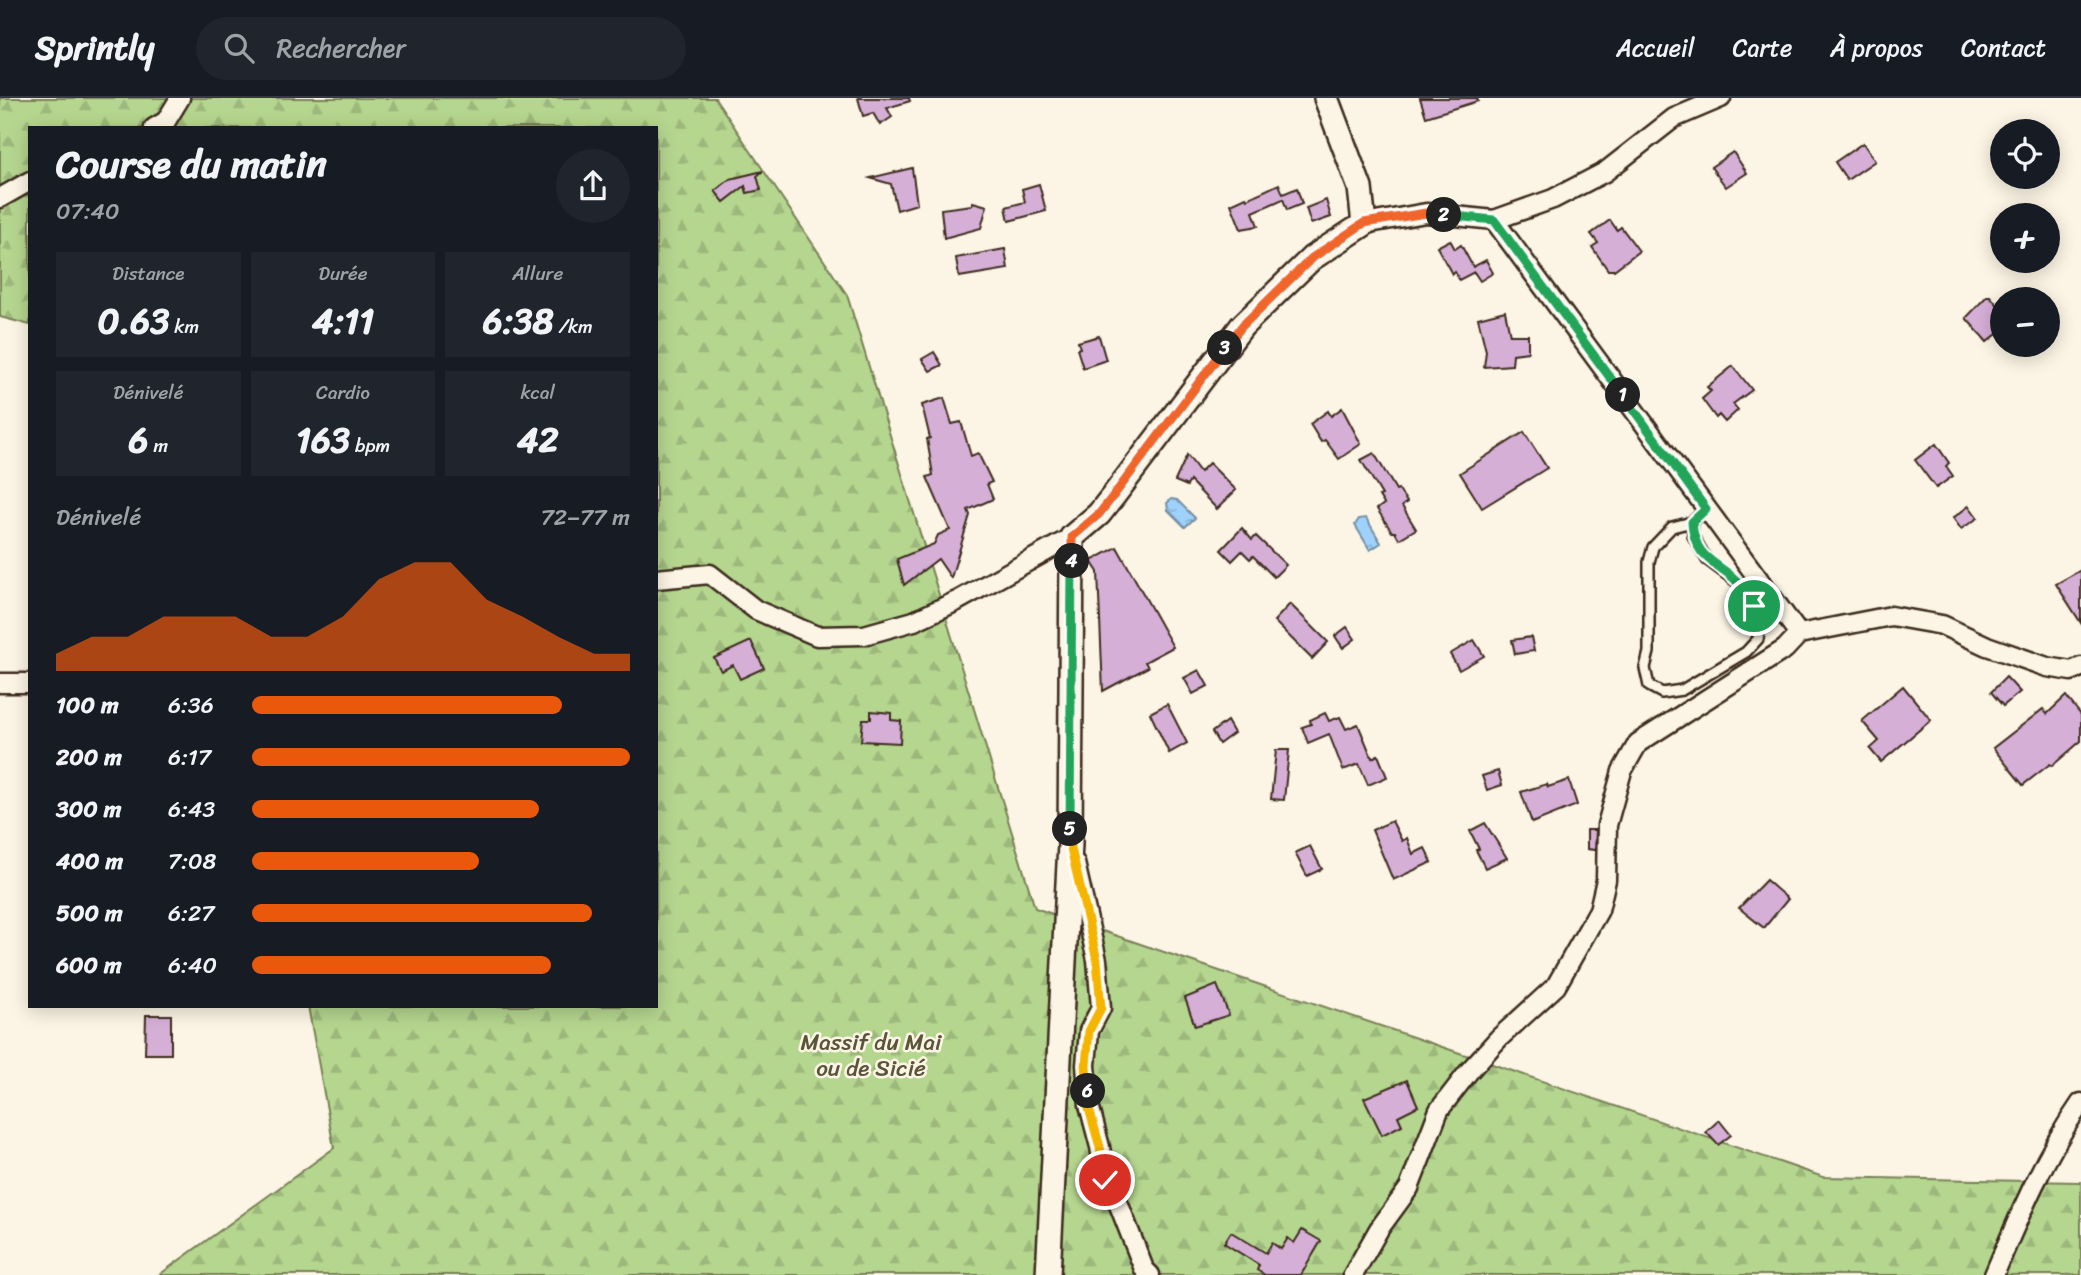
<!DOCTYPE html>
<html lang="fr">
<head>
<meta charset="utf-8">
<style>
	body { margin:0; font-family:Sriracha,sans-serif; background:#20242c; color:#f1f3f6; height:100vh; display:flex; flex-direction:column; font-size:26px; white-space:nowrap }
	* { box-sizing:border-box; margin:0 }
	p { font-size:23px; color:#9ea1a6 }
	.icon { flex:none; width:38px; height:38px; fill:none; stroke:currentColor; stroke-width:2; stroke-linecap:round; stroke-linejoin:round }
	.map { position:relative; flex:1; overflow:hidden }
	.details { position:absolute; left:28px; top:28px; width:630px; height:882px; display:flex; flex-direction:column; background:#171b24; border-radius:0px; box-shadow:0 4px 18px #0003 }
	.details>* { flex:none }
	.buttons { position:absolute; left:1990px; top:21px; display:grid; gap:14px }
	.buttons a { display:grid; place-items:center; width:70px; height:70px; border-radius:50%; background:#171b24; box-shadow:0 4px 18px #0003; font-size:35px }
	.pin { position:absolute; display:grid; place-items:center; width:60px; height:60px; color:#fff; margin:-30px; border:4px solid #fff; border-radius:50%; box-shadow:0 2px 7px #0007 }
	.km { position:absolute; width:35px; height:35px; margin:-18px; border-radius:50%; background:#222; color:#fff; font-size:19px; line-height:35px; text-align:center }
	.round { display:grid; place-items:center; flex:none; width:74px; height:74px; border-radius:37px; background:#20242c }
	.headline { display:flex; align-items:center; justify-content:space-between; height:119px; padding:0 28px }
	h1 { font-size:38px; font-weight:700; line-height:52px }
	.stats { display:grid; grid-template-columns:repeat(3,1fr); gap:10px; height:119px; padding:7px 28px }
	.stats div { display:grid; align-content:center; border-radius:0px; background:#20242c; text-align:center }
	.stats b { font-size:35px; font-weight:700 }
	.stats small { font-size:19px; font-weight:400 }
	.stats p { font-size:19px }
	.chart { height:196px; padding:14px 28px }
	.chart p { display:flex; justify-content:space-between }
	.chart svg { width:100%; height:126px; margin-top:7px; fill:#ea580c; opacity:.7 }
	ul { padding:0 28px; list-style:none; font-size:23px }
	li { display:grid; grid-template-columns:112px 84px 1fr; align-items:center; height:52px }
	li i { height:18px; border-radius:9px; background:#ea580c }
	header { display:flex; align-items:center; gap:42px; box-sizing:border-box; height:98px; padding:0 35px; background:#171b24; border-bottom:2px solid #363941 }
	header strong { font-size:33px }
	nav { display:flex; gap:38px; margin-inline-start:auto; font-size:24px }
	.search { width:490px; height:63px; background:#20242c; display:flex; align-items:center; gap:18px; box-sizing:border-box; padding:0 24px; border-radius:38px; color:#9ea1a6; font-size:26px }
	.map>svg:first-child { display:block }
	.forest { fill:url(#forest-firs); stroke:#788056; stroke-width:2 }
	.water { fill:url(#water-ripples); stroke:#768fa3; stroke-width:2 }
	.building { fill:#d6afd7; stroke:#3b2a1e; stroke-width:2 }
	.lines { fill:none; stroke-linecap:round; stroke-linejoin:round }
	.service-casing { stroke:#3b2a1e; stroke-width:14 }
	.minor-casing { stroke:#3b2a1e; stroke-width:23 }
	.tertiary-casing { stroke:#3b2a1e; stroke-width:28 }
	.service { stroke:#fcf5e5; stroke-width:9 }
	.minor { stroke:#fcf5e5; stroke-width:18 }
	.tertiary { stroke:#fcf5e5; stroke-width:23 }
	.split-1-casing { stroke:#fff; stroke-width:14 }
	.split-2-casing { stroke:#fff; stroke-width:14 }
	.split-3-casing { stroke:#fff; stroke-width:14 }
	.split-4-casing { stroke:#fff; stroke-width:14 }
	.split-5-casing { stroke:#fff; stroke-width:14 }
	.split-6-casing { stroke:#fff; stroke-width:14 }
	.split-7-casing { stroke:#fff; stroke-width:14 }
	.split-1 { stroke:#22a559; stroke-width:9 }
	.split-2 { stroke:#22a559; stroke-width:9 }
	.split-3 { stroke:#f0652b; stroke-width:9 }
	.split-4 { stroke:#f0652b; stroke-width:9 }
	.split-5 { stroke:#22a559; stroke-width:9 }
	.split-6 { stroke:#f5b400; stroke-width:9 }
	.split-7 { stroke:#f5b400; stroke-width:9 }
	.labels { text-anchor:middle; dominant-baseline:central; stroke-width:5; stroke-linejoin:round; paint-order:stroke }
	.park-label { font-size:23px; fill:#5a553a; stroke:#fcf5e5 }
</style>
</head>
<body>
<header>
<strong>Sprintly</strong>
<div class="search"><svg class="icon" aria-label="search" viewBox="0 0 24 24"><circle cx="10" cy="10" r="6"/><path d="M15 15l6 6"/></svg>Rechercher</div>
<nav><a>Accueil</a><a>Carte</a><a>À propos</a><a>Contact</a></nav>
</header>
<div class="map">
<svg width="2081" height="1177" viewBox="0 0 2081 1177">
	<defs>
		<pattern id="forest-firs" width="22" height="20" patternUnits="userSpaceOnUse" patternTransform="scale(1.75)"><rect width="22" height="20" fill="#b5d68f"/><path d="M5 1l3.5 6h-7zM16 11l3.5 6h-7z" fill="#9db87b"/></pattern>
		<pattern id="water-ripples" width="26" height="14" patternUnits="userSpaceOnUse" patternTransform="scale(1.75)"><rect width="26" height="14" fill="#9ed2fc"/><path d="M2 4q2-2 4 0t4 0M15 11q2-2 4 0t4 0" fill="none" stroke="#89b4d8"/></pattern>
	</defs>
	<rect width="100%" height="100%" fill="#fcf5e5"/>
	<filter id="ink" filterUnits="userSpaceOnUse"><feTurbulence type="fractalNoise" baseFrequency=".0143" numOctaves="2"/><feDisplacementMap in="SourceGraphic" scale="14" xChannelSelector="R" yChannelSelector="G"/><feConvolveMatrix kernelMatrix="1 2 1 2 8 2 1 2 1" color-interpolation-filters="sRGB"/></filter>
	<g filter="url(#ink)">
		<polygon class="forest" points="0,0 715,0 847,197 1035,810 1823,1079 2081,1084 2081,1177 159,1177 334,1050 308,908 656,908 656,30 30,30 30,227 0,219"/>
		<g class="water">
			<polygon points="1171,401 1177,402 1195,420 1185,429 1168,412 1167,405"/>
			<polygon points="1366,420 1381,445 1370,452 1355,427 1359,421"/>
		</g>
		<g class="building">
			<polygon points="858,0 909,0 910,3 887,10 892,19 880,27 873,15 863,18"/>
			<polygon points="1420,0 1477,0 1478,3 1426,19"/>
			<polygon points="1863,45 1875,63 1847,82 1835,64"/>
			<polygon points="1733,54 1747,75 1726,89 1711,69"/>
			<polygon points="912,70 917,106 897,112 891,86 870,80"/>
			<polygon points="763,73 757,78 761,92 747,95 745,88 724,104 715,93 730,81"/>
			<polygon points="1039,86 1046,113 1009,123 1006,109 1025,104 1022,91"/>
			<polygon points="1279,86 1283,96 1297,90 1302,106 1287,112 1283,101 1253,114 1258,128 1241,131 1231,106 1246,99 1247,101"/>
			<polygon points="1326,102 1331,119 1311,126 1306,110"/>
			<polygon points="973,104 987,108 981,130 944,140 941,111 972,107"/>
			<polygon points="1610,122 1617,132 1621,129 1639,153 1614,172 1608,172 1592,149 1598,145 1591,136"/>
			<polygon points="1450,142 1455,151 1461,147 1473,169 1486,162 1493,175 1480,183 1474,174 1459,182 1455,174 1452,176 1437,149"/>
			<polygon points="1005,151 1008,171 959,179 956,160"/>
			<polygon points="1987,198 1990,198 2002,212 2002,232 1987,244 1966,220"/>
			<polygon points="1505,213 1510,237 1528,237 1528,254 1513,256 1512,267 1484,269 1486,253 1478,220"/>
			<polygon points="1099,238 1106,262 1083,270 1077,251 1080,250 1078,244"/>
			<polygon points="934,254 942,267 930,273 922,261"/>
			<polygon points="1733,268 1752,292 1733,306 1738,312 1725,324 1719,317 1716,320 1702,301 1711,293 1707,289"/>
			<polygon points="944,300 952,326 961,324 971,358 978,355 992,384 987,386 993,401 968,412 970,417 951,480 938,461 904,487 897,461 934,446 938,437 950,432 927,379 933,377 927,341 930,340 922,307"/>
			<polygon points="1342,310 1361,346 1339,361 1325,342 1321,344 1310,326 1328,313 1331,318"/>
			<polygon points="1524,334 1547,370 1482,410 1460,375"/>
			<polygon points="1936,346 1949,365 1946,368 1953,378 1936,390 1915,362"/>
			<polygon points="1374,355 1396,392 1398,391 1407,404 1402,408 1416,431 1399,441 1395,434 1392,434 1377,411 1384,406 1379,398 1382,397 1361,362"/>
			<polygon points="1187,357 1200,374 1209,365 1236,392 1217,411 1190,383 1187,388 1175,383"/>
			<polygon points="1969,408 1978,420 1961,431 1953,420"/>
			<polygon points="1242,430 1252,442 1256,438 1286,467 1274,479 1253,458 1250,461 1242,453 1232,463 1221,452"/>
			<polygon points="1117,449 1173,549 1145,564 1148,569 1103,593 1098,474 1091,463"/>
			<polygon points="2081,472 2081,525 2056,486"/>
			<polygon points="1290,506 1328,544 1312,561 1274,523"/>
			<polygon points="1347,529 1355,541 1343,550 1335,538"/>
			<polygon points="1531,539 1534,553 1515,556 1512,542"/>
			<polygon points="1474,542 1484,558 1459,572 1450,556"/>
			<polygon points="751,543 764,570 740,581 733,567 721,573 714,560"/>
			<polygon points="1199,572 1208,588 1193,596 1184,580"/>
			<polygon points="2006,579 2020,594 2003,608 1991,594"/>
			<polygon points="1903,588 1931,622 1881,664 1870,651 1879,643 1862,623"/>
			<polygon points="2066,598 2081,617 2081,643 2052,668 2050,666 2023,687 1993,650 2043,611 2047,616"/>
			<polygon points="1167,606 1187,645 1169,655 1150,615"/>
			<polygon points="871,613 891,615 891,622 901,623 900,645 861,643 863,621 871,621"/>
			<polygon points="1325,615 1329,623 1340,619 1346,631 1358,626 1372,660 1378,657 1387,679 1368,687 1359,666 1343,672 1329,636 1308,645 1302,629 1311,626 1310,622"/>
			<polygon points="1227,623 1234,635 1219,646 1212,634"/>
			<polygon points="1276,652 1289,652 1284,702 1271,701"/>
			<polygon points="1498,673 1502,687 1487,692 1482,678"/>
			<polygon points="1569,682 1577,707 1532,725 1521,694 1547,686 1548,689"/>
			<polygon points="1392,723 1402,743 1407,740 1413,756 1425,750 1432,764 1393,782 1372,732"/>
			<polygon points="1485,725 1507,760 1485,770 1476,752 1479,751 1470,733"/>
			<polygon points="1587,732 1596,732 1595,752 1587,751"/>
			<polygon points="1310,748 1322,771 1307,778 1295,755"/>
			<polygon points="1766,782 1788,801 1764,830 1739,810"/>
			<polygon points="1217,887 1229,917 1195,928 1185,900"/>
			<polygon points="146,917 171,917 171,956 145,956"/>
			<polygon points="1407,982 1418,1008 1398,1018 1402,1027 1382,1037 1364,1000"/>
			<polygon points="1719,1022 1731,1037 1718,1047 1706,1034"/>
			<polygon points="1302,1132 1321,1143 1301,1177 1265,1177 1257,1172 1259,1167 1224,1145 1231,1134 1266,1155 1272,1145 1281,1151 1288,1140 1294,1145"/>
		</g>
		<g class="lines">
			<defs>
				<polyline id="service" points="1692,424 1693,438 1707,462 1742,488 1753,508 1760,528 1758,541 1746,554 1682,592 1662,595 1649,588 1645,570 1649,554 1649,464 1653,449 1672,429 1692,424 1706,411"/>
				<g id="minor">
					<polyline points="154,30 166,23 180,0"/>
					<polyline points="0,100 30,83"/>
					<polyline points="1494,122 1799,536"/>
					<polyline points="1364,126 1426,115 1494,122 1553,101 1605,74 1674,20 1721,0"/>
					<polyline points="656,481 710,476 756,512 817,538 864,537 914,523 957,503 1072,439"/>
					<polyline points="0,585 30,585"/>
					<polyline points="1075,765 1097,862 1101,910 1089,933 1086,967 1089,1007 1100,1049 1105,1082 1119,1107 1144,1171 1150,1177"/>
					<polyline points="1353,1177 1379,1131 1409,1090 1439,1012 1470,972 1499,940 1556,888 1599,812 1606,782 1607,727 1622,673 1638,645 1785,551 1799,536 1891,518 1942,527 1987,548 2047,569 2071,573 2081,569"/>
					<path d="M1994,1177C2019,1118 2044,1058 2081,1005"/>
				</g>
				<polyline id="tertiary" points="1048,1177 1070,746 1072,439 1099,416 1114,397 1242,228 1312,160 1364,126 1360,90 1326,0"/>
			</defs>
			<use href="#service" class="service-casing"/>
			<use href="#minor" class="minor-casing"/>
			<use href="#tertiary" class="tertiary-casing"/>
			<use href="#service" class="service"/>
			<use href="#minor" class="minor"/>
			<use href="#tertiary" class="tertiary"/>
		</g>
	</g>
	<g class="lines" filter="url(#ink)">
		<defs>
			<path id="split-1" d="M1623,297L1706,411L1692,424C1695,467 1722,463 1742,489C1747,494 1750,502 1754,508"/>
			<polyline id="split-2" points="1444,117 1494,122 1623,297"/>
			<polyline id="split-3" points="1225,250 1242,228 1312,160 1364,125 1426,115 1444,117"/>
			<polyline id="split-4" points="1072,463 1072,439 1099,416 1114,397 1225,250"/>
			<polyline id="split-5" points="1070,731 1072,463"/>
			<polyline id="split-6" points="1070,731 1070,746 1097,862 1101,910 1089,933 1086,967 1088,993"/>
			<polyline id="split-7" points="1088,993 1088,1007 1100,1049 1105,1082"/>
		</defs>
		<use href="#split-1" class="split-1-casing"/>
		<use href="#split-2" class="split-2-casing"/>
		<use href="#split-3" class="split-3-casing"/>
		<use href="#split-4" class="split-4-casing"/>
		<use href="#split-5" class="split-5-casing"/>
		<use href="#split-6" class="split-6-casing"/>
		<use href="#split-7" class="split-7-casing"/>
		<use href="#split-1" class="split-1"/>
		<use href="#split-2" class="split-2"/>
		<use href="#split-3" class="split-3"/>
		<use href="#split-4" class="split-4"/>
		<use href="#split-5" class="split-5"/>
		<use href="#split-6" class="split-6"/>
		<use href="#split-7" class="split-7"/>
	</g>
	<g class="labels">
		<g class="park-label">
			<text x="871" y="944">Massif du Mai<tspan x="871" dy="26">ou de Sicié</tspan></text>
		</g>
	</g>
</svg>
<div class="buttons">
<a><svg class="icon" aria-label="locate" viewBox="0 0 24 24"><circle cx="12" cy="12" r="6"/><path d="M12 2v4M12 18v4M2 12h4M18 12h4"/></svg></a>
<a>+</a>
<a>−</a>
</div>
<div class="pin" style="left:1754px;top:508px;background:#1e9e55"><svg class="icon" aria-label="arrive" viewBox="0 0 24 24"><path d="M6 21V4h12l-3 4 3 4H6"/></svg></div>
<div class="pin" style="left:1105px;top:1082px;background:#d93025"><svg class="icon" aria-label="check" viewBox="0 0 24 24"><path d="M5 12l5 5 9-10"/></svg></div>
<b class="km" style="left:1623px;top:297px">1</b>
<b class="km" style="left:1444px;top:117px">2</b>
<b class="km" style="left:1225px;top:250px">3</b>
<b class="km" style="left:1072px;top:463px">4</b>
<b class="km" style="left:1070px;top:731px">5</b>
<b class="km" style="left:1088px;top:993px">6</b>
<section class="details">
<div class="headline"><div><h1>Course du matin</h1><p>07:40</p></div><a class="round"><svg class="icon" aria-label="share" viewBox="0 0 24 24"><path d="M12 15V3M7 8l5-5 5 5M5 13v7h14v-7"/></svg></a></div>
<div class="stats">
<div><p>Distance</p><b>0.63<small> km</small></b></div>
<div><p>Durée</p><b>4:11</b></div>
<div><p>Allure</p><b>6:38<small> /km</small></b></div>
</div>
<div class="stats">
<div><p>Dénivelé</p><b>6<small> m</small></b></div>
<div><p>Cardio</p><b>163<small> bpm</small></b></div>
<div><p>kcal</p><b>42</b></div>
</div>
<div class="chart"><p><span>Dénivelé</span>72–77 m</p>
<svg viewBox="0 0 160 44" preserveAspectRatio="none"><path d="M0 44V38L10 32L20 32L30 25L40 25L50 25L60 32L70 32L80 25L90 12L100 6L110 6L120 19L130 25L140 32L150 38L160 38V44z"/></svg>
</div>
<ul>
<li><b>100 m</b>6:36<i style="width:82%"></i></li>
<li><b>200 m</b>6:17<i style="width:100%"></i></li>
<li><b>300 m</b>6:43<i style="width:76%"></i></li>
<li><b>400 m</b>7:08<i style="width:60%"></i></li>
<li><b>500 m</b>6:27<i style="width:90%"></i></li>
<li><b>600 m</b>6:40<i style="width:79%"></i></li>
</ul>
</section>
</div>
</body>
</html>
